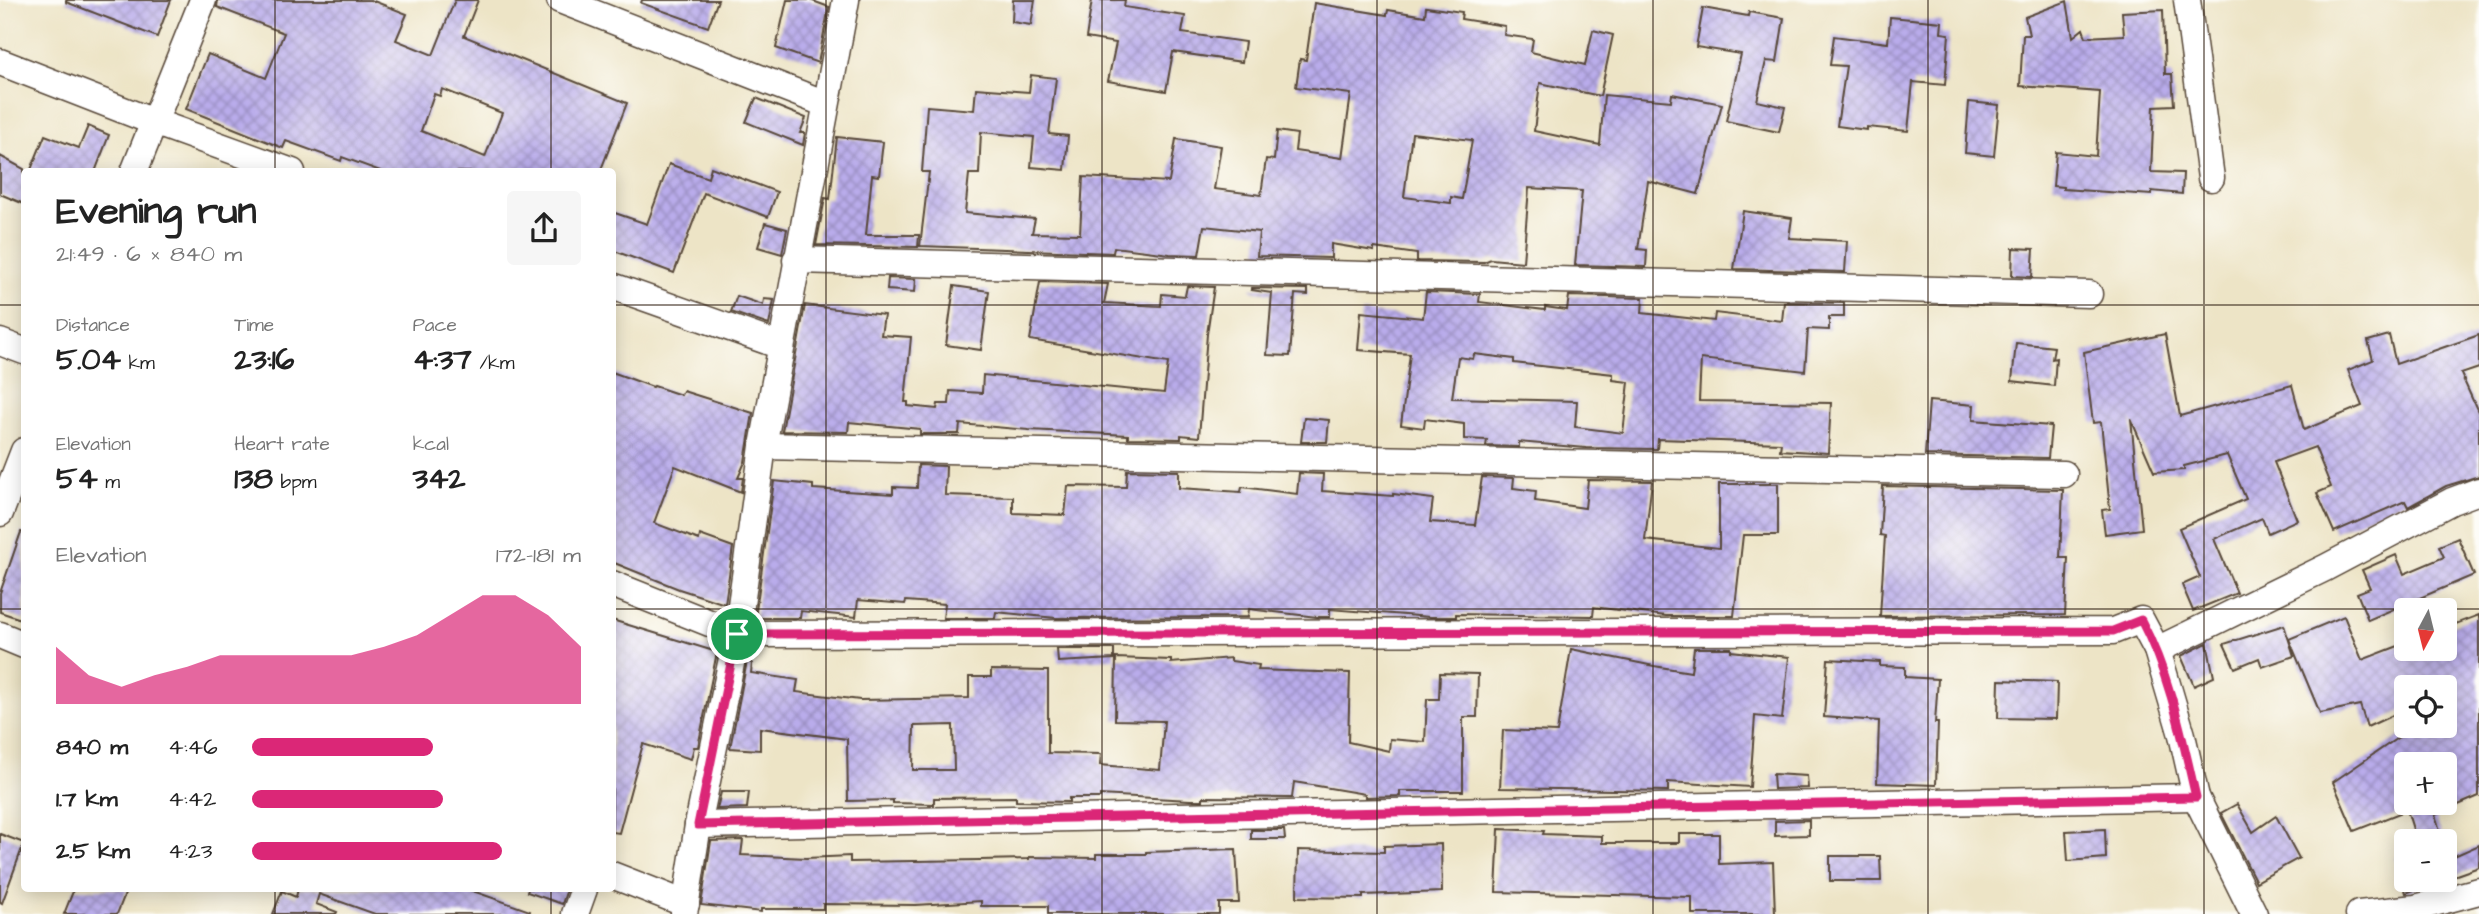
<!DOCTYPE html>
<html lang="en">
<head>
<meta charset="utf-8">
<style>
	body { margin:0; font-family:"Architects Daughter",sans-serif; background:#f6f6f6; color:#222; height:100vh; display:flex; flex-direction:column; font-size:26px; white-space:nowrap }
	* { box-sizing:border-box; margin:0 }
	p { font-size:23px; color:#767676 }
	.icon { flex:none; width:38px; height:38px; fill:none; stroke:currentColor; stroke-width:2; stroke-linecap:round; stroke-linejoin:round }
	.map { position:relative; flex:1; overflow:hidden }
	.side { position:absolute; left:21px; top:168px; width:595px; height:724px; display:flex; flex-direction:column; background:#fff; border-radius:7px; box-shadow:0 4px 18px #0003 }
	.side>* { flex:none }
	.needle { width:46px; rotate:187deg }
	.controls { position:absolute; left:2394px; top:598px; display:grid; gap:14px }
	.controls a { display:grid; place-items:center; width:63px; height:63px; border-radius:7px; background:#fff; box-shadow:0 4px 18px #0003; font-size:35px }
	.pin { position:absolute; display:grid; place-items:center; width:60px; height:60px; color:#fff; margin:-30px; border:4px solid #fff; border-radius:50%; box-shadow:0 2px 7px #0007 }
	.round { display:grid; place-items:center; flex:none; width:74px; height:74px; border-radius:7px; background:#f6f6f6 }
	.summary { display:flex; align-items:center; justify-content:space-between; height:119px; padding:0 35px }
	h1 { font-size:38px; font-weight:700; line-height:52px }
	.stats { display:grid; grid-template-columns:repeat(3,1fr); gap:10px; height:119px; padding:7px 35px }
	.stats div { display:grid; align-content:center }
	.stats b { font-size:30px; font-weight:700 }
	.stats small { font-size:19px; font-weight:400 }
	.stats p { font-size:19px }
	.chart { height:196px; padding:14px 35px }
	.chart p { display:flex; justify-content:space-between }
	.chart svg { width:100%; height:126px; margin-top:7px; fill:#db2777; opacity:.7 }
	ul { padding:0 35px; list-style:none; font-size:23px }
	li { display:grid; grid-template-columns:112px 84px 1fr; align-items:center; height:52px }
	li i { height:18px; border-radius:9px; background:#db2777 }
	.map>svg:first-child { display:block }
	.building { fill:url(#building-cross-hatch); fill-rule:evenodd }
	.lines { fill:none; stroke-linecap:round; stroke-linejoin:round }
	.minor-casing { stroke:#564637; stroke-width:29 }
	.minor { stroke:#fff; stroke-width:26 }
	.route-casing { stroke:#fff; stroke-width:14 }
	.route { stroke:#db2777; stroke-width:9 }
	.grid { fill:none; stroke:#3b2a1e; stroke-width:2; stroke-opacity:0.55 }
</style>
</head>
<body>
<div class="map">
<svg width="2479" height="914" viewBox="0 0 2479 914">
	<defs>
		<pattern id="building-cross-hatch" width="8" height="8" patternUnits="userSpaceOnUse" patternTransform="scale(1.75)"><rect width="8" height="8" fill="#b9aceb"/><path d="M0 0l8 8M0 8l8-8" fill="none" stroke="#988cbe"/></pattern>
	</defs>
	<rect width="100%" height="100%" fill="#fdfcf7"/>
	<filter id="ink" filterUnits="userSpaceOnUse"><feTurbulence type="fractalNoise" baseFrequency=".0143" numOctaves="2"/><feDisplacementMap in="SourceGraphic" scale="14" xChannelSelector="R" yChannelSelector="G"/><feConvolveMatrix kernelMatrix="1 2 1 2 8 2 1 2 1" color-interpolation-filters="sRGB"/></filter>
	<filter id="wash" filterUnits="userSpaceOnUse"><feTurbulence type="fractalNoise" baseFrequency=".00686" numOctaves="4" result="noise"/><feDisplacementMap in="SourceGraphic" scale="28" xChannelSelector="R" yChannelSelector="G"/><feGaussianBlur stdDeviation="1.57" result="paint"/><feColorMatrix in="noise" values="0 0 0 0 0 0 0 0 0 0 0 0 0 0 0 0 0 1.4 0 .05"/><feComposite in="paint" operator="in"/></filter>
	<g filter="url(#wash)">
		<rect width="100%" height="100%" fill="#ede4c6"/>
		<g id="blocks">
			<g class="building">
				<polygon points="66,0 171,0 157,37 66,2"/>
				<path d="M218,0H371L407,14L396,40L433,55L455,0H478L464,36L627,103L600,172H383L342,157L341,161L286,141L283,148L186,109L208,54L266,78L284,33L217,7ZM442,89L502,113L485,157L421,131L434,94L440,96Z"/>
				<polygon points="642,0 718,0 708,27 641,3"/>
				<polygon points="787,0 810,0 829,7 818,63 776,48"/>
				<polygon points="1013,0 1035,0 1031,25 1012,22"/>
				<polygon points="1092,0 1125,0 1124,7 1185,16 1182,33 1245,42 1242,62 1173,52 1166,91 1108,81 1116,43 1086,38"/>
				<polygon points="2067,1 2073,37 2083,29 2086,37 2124,35 2122,12 2163,10 2165,74 2172,74 2174,105 2154,106 2151,172 2183,173 2182,194 2152,191 2152,195 2063,189 2063,187 2053,186 2056,152 2096,156 2100,92 2020,86 2023,35 2029,35 2025,17"/>
				<path d="M1314,3L1387,15L1388,10L1425,16L1426,7L1462,12L1461,19L1505,26L1504,35L1533,39L1531,52L1585,65L1593,30L1613,35L1600,96L1540,83L1534,131L1600,145L1604,95L1671,101L1672,94L1722,104L1698,194L1648,181L1638,249L1647,250L1646,267L1575,265L1582,191L1529,188L1523,262L1491,259L1484,262L1417,261V254L1374,248V251L1331,244V258L1257,256L1259,232L1204,226L1199,255L1170,254L1114,247L1113,253L920,246L929,172H922L927,106L974,110L976,88L1029,92L1031,75L1056,78L1049,134L1068,136L1065,170L1031,167L1034,137L981,132L979,174H969L965,213L1035,219L1032,233L1080,234L1083,177L1169,182L1176,139L1221,146L1214,189L1261,195L1266,159L1274,160L1277,131L1297,134L1295,151L1342,158L1351,94L1296,87L1300,59L1306,60ZM1412,133L1472,140L1462,199L1451,197V203L1404,197Z"/>
				<polygon points="1703,8 1748,16 1749,12 1784,18 1777,62 1766,61 1757,101 1785,107 1779,132 1726,121 1741,54 1696,47"/>
				<polygon points="1890,17 1942,22 1941,33 1949,34 1945,85 1913,82 1908,131 1867,127 1867,130 1837,126 1846,66 1830,65 1834,36 1888,43"/>
				<polygon points="756,98 806,118 800,133 805,133 803,145 746,122"/>
				<polygon points="1969,102 1999,105 1994,156 1965,153"/>
				<polygon points="88,126 109,135 95,172 30,172 45,135 79,148"/>
				<polygon points="837,137 883,142 879,176 872,175 866,235 919,235 918,247 816,245 825,198 830,199"/>
				<polygon points="0,156 24,169 24,204 0,194"/>
				<polygon points="669,164 708,178 711,167 777,192 768,217 704,193 674,273 612,250 612,212 647,224"/>
				<polygon points="1743,211 1792,218 1789,238 1847,241 1845,272 1734,269"/>
				<polygon points="765,223 787,229 782,254 758,247"/>
				<polygon points="2013,248 2034,249 2032,277 2012,276"/>
				<polygon points="888,278 916,279 915,292 887,290"/>
				<polygon points="1040,282 1108,284 1104,303 1161,306 1162,294 1185,296 1187,286 1214,287 1207,334 1199,437 1181,435 1181,439 1128,438 1128,435 1029,430 960,424 959,434 920,434 920,429 849,422 848,432 782,431 805,305 884,315 881,335 911,337 905,402 908,402 908,406 937,409 938,404 949,404 950,391 982,393 983,375 1164,393 1168,363 1030,340"/>
				<polygon points="954,286 989,291 981,350 946,345"/>
				<polygon points="1252,288 1308,289 1308,295 1295,294 1290,356 1267,355 1272,293 1251,290"/>
				<path d="M1426,292L1480,294L1479,302L1545,310V307L1567,310L1569,296L1643,298L1642,313L1714,321L1715,313L1782,321L1784,302L1844,303V317H1829V330L1808,329L1805,371L1701,359L1699,401L1831,403L1828,453L1780,450L1781,443L1658,439L1657,449L1586,448L1519,442V447L1486,446L1487,440L1464,439V424L1425,419L1424,428L1401,425L1410,354L1358,350L1361,312L1423,318ZM1474,354L1514,359V363L1613,374V380L1629,382L1623,433L1575,427L1577,401L1452,398L1458,357L1473,359Z"/>
				<polygon points="737,296 763,305 764,299 774,300 769,325 731,312"/>
				<polygon points="2165,334 2180,416 2292,385 2304,430 2362,406 2348,370 2373,360 2368,341 2389,335 2396,364 2479,335 2479,368 2461,374 2479,414 2479,476 2446,486 2408,507 2405,501 2334,532 2317,493 2331,487 2315,447 2274,462 2297,520 2268,533 2262,518 2214,539 2237,593 2193,611 2182,585 2200,577 2179,528 2246,499 2227,455 2184,466 2184,470 2154,472 2131,419 2142,529 2105,534 2102,510 2110,509 2101,422 2093,423 2084,352"/>
				<polygon points="2016,343 2054,347 2052,359 2056,358 2054,386 2012,381"/>
				<polygon points="612,372 653,387 654,386 681,395 683,391 753,413 745,462 738,478 743,478 741,492 675,466 654,523 699,540 700,535 733,547 725,604 679,589 612,562"/>
				<polygon points="1929,401 1974,405 1973,420 2051,426 2048,458 1925,455"/>
				<polygon points="1304,418 1329,420 1327,442 1301,442"/>
				<polygon points="918,465 946,466 945,495 1013,497 1013,513 1065,515 1068,486 1126,487 1127,470 1179,471 1179,488 1241,492 1242,487 1297,494 1299,473 1323,474 1322,491 1393,496 1393,494 1433,499 1430,522 1475,525 1482,477 1514,478 1513,488 1536,491 1535,501 1585,508 1588,480 1652,481 1645,540 1719,548 1719,484 1778,484 1778,535 1743,535 1734,616 1666,616 1594,607 1593,616 1456,614 1456,617 1430,617 1330,609 1330,617 1317,617 1249,609 1248,617 1056,618 996,612 995,618 943,618 945,604 906,601 905,604 858,600 856,617 801,611 800,618 755,618 774,481 813,485 813,489 893,494 893,487 917,488"/>
				<polygon points="1883,486 2063,490 2060,558 2068,558 2065,615 1880,616 1885,536 1880,535"/>
				<polygon points="21,532 24,533 24,620 0,612 0,593"/>
				<polygon points="2458,538 2474,575 2368,620 2357,593 2370,588 2362,570 2396,555 2404,574 2444,557 2439,546"/>
				<path d="M2479,615V796L2435,815L2444,842H2417L2407,810L2354,831L2333,782L2415,726H2445V688H2406V709L2367,727L2360,705L2320,713L2289,639L2344,616L2362,660L2406,643V649H2445V628ZM2406,765H2445V803H2406Z"/>
				<polygon points="612,620 717,652 698,747 694,747 691,759 643,744 619,833 612,832"/>
				<polygon points="2284,625 2294,656 2262,667 2259,658 2235,668 2224,644"/>
				<polygon points="2207,643 2214,677 2194,686 2181,656"/>
				<polygon points="1694,648 1731,648 1731,651 1789,657 1782,719 1755,716 1750,787 1668,782 1668,791 1500,788 1503,730 1557,732 1571,649 1654,666 1691,672"/>
				<polygon points="1057,649 1114,649 1114,659 1058,662"/>
				<path d="M1116,658L1171,660V663L1231,658V661L1259,665L1258,670L1350,673L1348,742L1389,751L1390,739L1425,742L1427,699H1439L1440,673L1478,674L1477,717H1463V791H1400V796L1365,797V794L1294,782L1292,798L1203,797V800H1190L1100,795V798H1069V802L1016,801V797L934,798V804L893,803V800L848,801L847,739L760,728V750L730,748L747,661L752,663L751,673L798,680L796,692L860,700L969,698V677H991V670L1048,671V753L1101,754L1100,765L1160,770L1164,721L1115,720ZM953,725L954,770H913L914,726Z"/>
				<polygon points="1828,659 1880,662 1880,666 1905,667 1905,677 1938,679 1935,723 1938,723 1936,785 1877,783 1879,721 1824,717"/>
				<polygon points="1999,680 2057,682 2056,719 1998,718"/>
				<polygon points="1773,774 1807,776 1808,788 1774,789"/>
				<polygon points="721,792 749,792 747,808 717,809"/>
				<polygon points="2237,804 2253,832 2276,816 2299,858 2256,882 2221,813"/>
				<polygon points="1809,820 1809,835 1775,836 1775,821"/>
				<polygon points="1499,829 1544,831 1543,834 1602,836 1602,843 1679,843 1679,834 1719,834 1719,864 1773,862 1775,914 1692,914 1692,897 1496,892"/>
				<polygon points="2105,829 2106,858 2068,861 2066,831"/>
				<polygon points="1251,830 1284,830 1285,839 1251,839"/>
				<polygon points="0,834 24,843 2,903 0,902"/>
				<polygon points="743,840 741,855 806,858 850,856 850,862 980,860 1029,859 1029,857 1096,858 1096,854 1146,854 1146,852 1236,849 1239,903 1219,903 1219,914 1048,914 1048,906 981,906 981,901 916,905 823,904 823,909 761,909 761,912 701,905 711,841"/>
				<polygon points="1441,844 1442,892 1363,895 1363,898 1297,897 1298,850 1384,852 1384,846"/>
				<polygon points="2445,844 2450,858 2479,845 2479,867 2445,879"/>
				<polygon points="2406,854 2406,880 2442,880 2406,893 2395,858"/>
				<polygon points="1830,856 1880,856 1881,881 1830,881"/>
				<polygon points="74,889 127,889 117,914 64,914"/>
				<polygon points="298,889 467,889 530,911 529,914 375,914 319,894 316,904 337,912 336,914 273,914 282,891 296,897"/>
				<polygon points="528,889 567,889 562,904 527,892"/>
			</g>
		</g>
	</g>
	<g filter="url(#ink)">
		<use href="#blocks" fill-opacity="0" stroke="#564637" stroke-width="2"/>
		<g class="lines">
			<defs>
				<g id="minor">
					<polyline points="560,0 826,104"/>
					<polyline points="2187,0 2211,178"/>
					<polyline points="0,62 154,122 292,172"/>
					<polyline points="134,172 203,0"/>
					<polyline points="796,260 2089,294"/>
					<polyline points="612,286 781,346"/>
					<polyline points="0,342 24,351"/>
					<polyline points="763,446 2064,474"/>
					<polyline points="0,513 24,451"/>
					<polyline points="612,584 737,634 2113,631 2141,620 2157,650 2182,735 2196,797 2254,914"/>
					<polyline points="0,635 24,645"/>
					<polyline points="2157,650 2325,568 2452,501 2479,491"/>
					<polyline points="698,825 2196,797"/>
					<polyline points="612,875 686,904"/>
					<polyline points="575,914 584,889"/>
					<polyline points="684,914 698,825 737,634 763,446 846,0"/>
					<polyline points="2359,914 2415,908 2479,891"/>
				</g>
			</defs>
			<use href="#minor" class="minor-casing"/>
			<use href="#minor" class="minor"/>
		</g>
	</g>
	<g class="lines" filter="url(#ink)">
		<defs>
			<path id="route" d="M2141,620C2170,675 2182,737 2196,797L698,825L737,634L2113,631Z"/>
		</defs>
		<use href="#route" class="route-casing"/>
		<use href="#route" class="route"/>
	</g>
	<path class="grid" d="M275,0V172M551,0V172M826,0V914M1102,0V914M1377,0V914M1653,0V914M1928,0V914M2204,0V914M0,305H24M612,305H2479M0,609H24M612,609H2479M275,889V914M551,889V914"/>
</svg>
<div class="controls">
<a><svg class="needle" viewBox="-14 -14 28 28"><path d="M0-13l5 13h-10z" fill="#e53935"/><path d="M0 13l5-13h-10z" fill="#767676"/></svg></a>
<a><svg class="icon" aria-label="locate" viewBox="0 0 24 24"><circle cx="12" cy="12" r="6"/><path d="M12 2v4M12 18v4M2 12h4M18 12h4"/></svg></a>
<a>+</a>
<a>−</a>
</div>
<div class="pin" style="left:737px;top:634px;background:#1e9e55"><svg class="icon" aria-label="arrive" viewBox="0 0 24 24"><path d="M6 21V4h12l-3 4 3 4H6"/></svg></div>
<section class="side">
<div class="summary"><div><h1>Evening run</h1><p>21:49 · 6 × 840 m</p></div><a class="round"><svg class="icon" aria-label="share" viewBox="0 0 24 24"><path d="M12 15V3M7 8l5-5 5 5M5 13v7h14v-7"/></svg></a></div>
<div class="stats">
<div><p>Distance</p><b>5.04<small> km</small></b></div>
<div><p>Time</p><b>23:16</b></div>
<div><p>Pace</p><b>4:37<small> /km</small></b></div>
</div>
<div class="stats">
<div><p>Elevation</p><b>54<small> m</small></b></div>
<div><p>Heart rate</p><b>138<small> bpm</small></b></div>
<div><p>kcal</p><b>342</b></div>
</div>
<div class="chart"><p><span>Elevation</span>172–181 m</p>
<svg viewBox="0 0 160 44" preserveAspectRatio="none"><path d="M0 44V24L10 34L20 38L30 34L40 31L50 27L60 27L70 27L80 27L90 27L100 24L110 20L120 13L130 6L140 6L150 13L160 24V44z"/></svg>
</div>
<ul>
<li><b>840 m</b>4:46<i style="width:55%"></i></li>
<li><b>1.7 km</b>4:42<i style="width:58%"></i></li>
<li><b>2.5 km</b>4:23<i style="width:76%"></i></li>
</ul>
</section>
</div>
</body>
</html>
